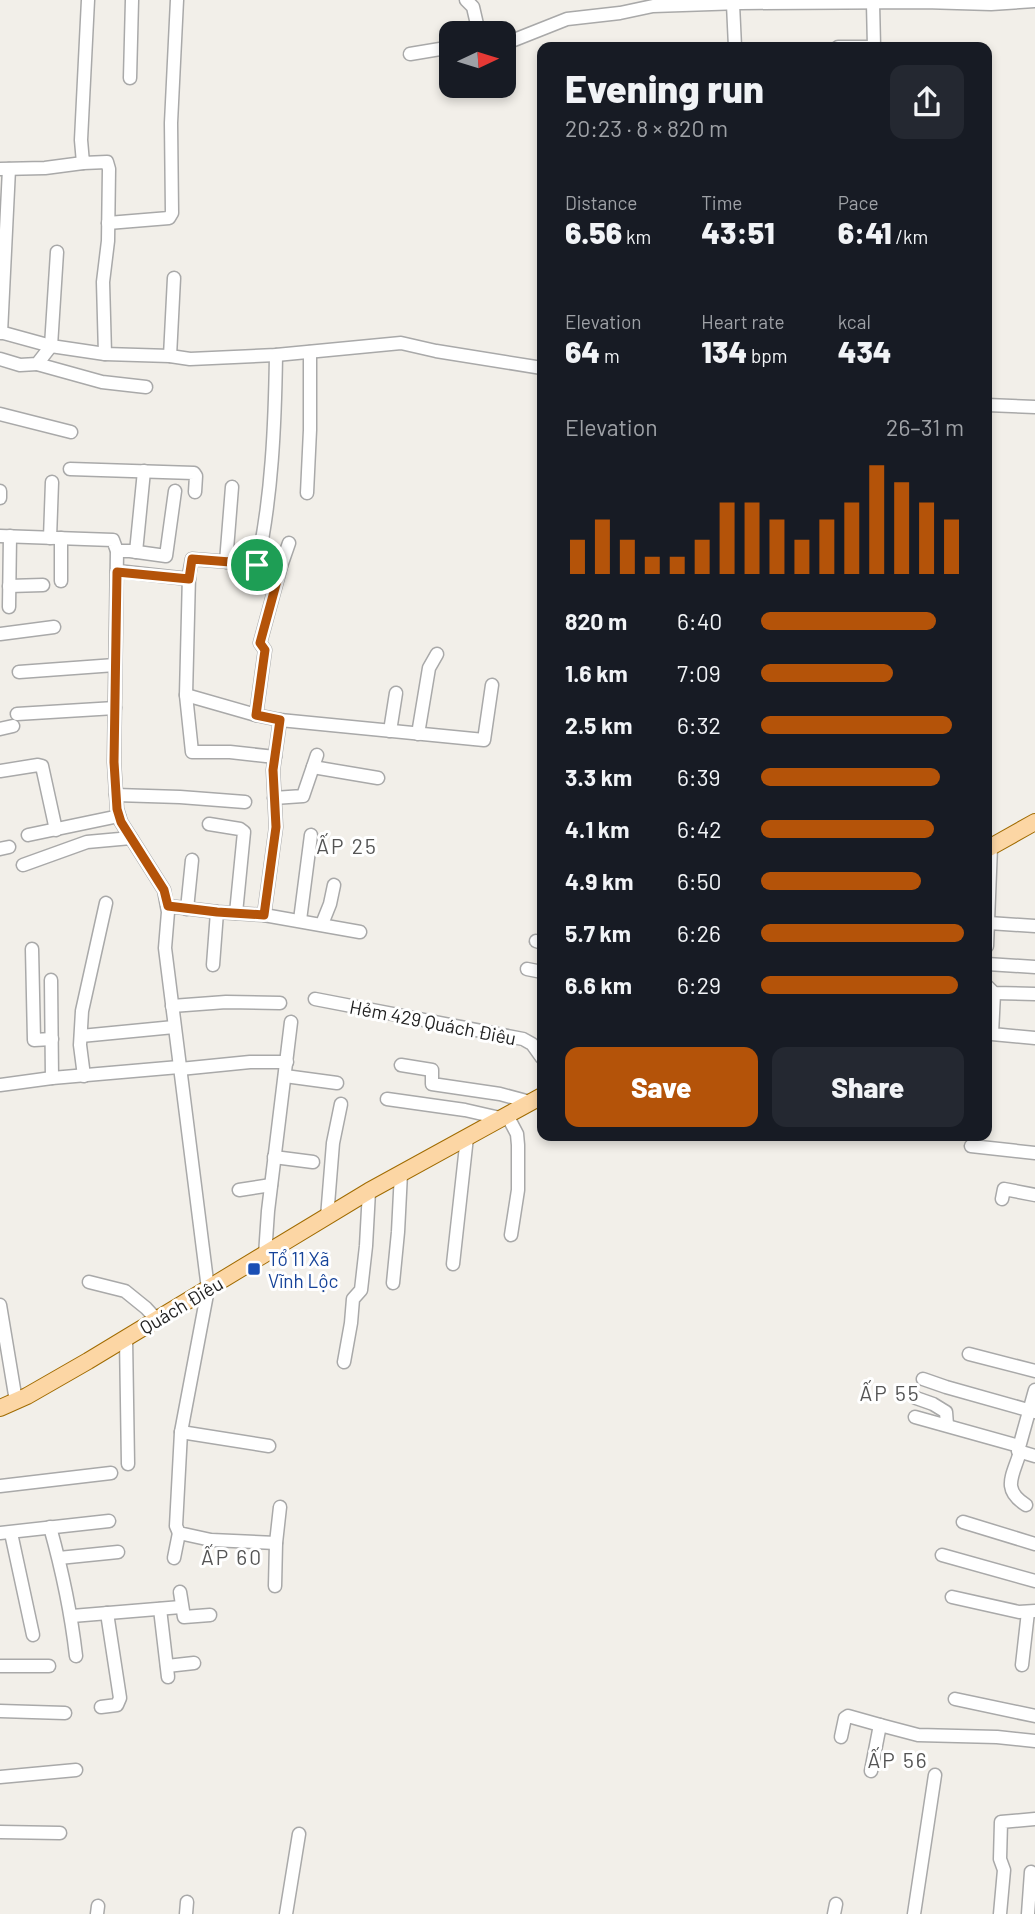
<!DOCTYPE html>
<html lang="en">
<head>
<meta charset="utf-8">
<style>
	body { margin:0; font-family:Barlow,sans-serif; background:#242831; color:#f1f3f6; height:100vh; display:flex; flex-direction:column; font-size:26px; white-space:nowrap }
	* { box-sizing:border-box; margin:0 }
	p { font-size:23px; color:#9ea1a6 }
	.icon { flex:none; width:38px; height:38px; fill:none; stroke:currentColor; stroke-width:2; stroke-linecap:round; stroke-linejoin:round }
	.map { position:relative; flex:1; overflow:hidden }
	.details { position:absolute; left:537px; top:42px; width:455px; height:1099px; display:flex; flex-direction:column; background:#171b24; border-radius:14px; box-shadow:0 4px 10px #0003 }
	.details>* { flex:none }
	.needle { width:46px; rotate:86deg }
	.buttons { position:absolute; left:439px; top:21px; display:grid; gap:14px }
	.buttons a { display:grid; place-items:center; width:77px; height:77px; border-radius:14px; background:#171b24; box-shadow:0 4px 10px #0003; font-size:35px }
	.pin { position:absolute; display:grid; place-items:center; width:60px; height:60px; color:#fff; margin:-30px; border:4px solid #fff; border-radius:50%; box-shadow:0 2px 7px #0007 }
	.round { display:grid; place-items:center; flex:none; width:74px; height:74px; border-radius:14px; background:#242831 }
	.overview { display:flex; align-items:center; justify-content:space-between; height:119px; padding:0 28px }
	h1 { font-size:38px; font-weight:800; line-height:52px }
	.figures { display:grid; grid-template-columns:repeat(3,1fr); gap:10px; height:119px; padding:7px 28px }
	.figures div { display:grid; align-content:center }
	.figures b { font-size:30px; font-weight:800 }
	.figures small { font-size:19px; font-weight:400 }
	.figures p { font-size:19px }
	.chart { height:196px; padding:14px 28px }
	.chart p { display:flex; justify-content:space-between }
	.chart svg { width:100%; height:126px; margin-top:7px; stroke:#b45309; stroke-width:6 }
	.primary-button { display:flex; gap:14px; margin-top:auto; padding:14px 28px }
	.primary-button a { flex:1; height:80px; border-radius:14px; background:#b45309; color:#fff; font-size:28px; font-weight:800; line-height:80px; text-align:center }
	.primary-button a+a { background:#242831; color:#f1f3f6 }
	ul { padding:0 28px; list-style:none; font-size:23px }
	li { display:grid; grid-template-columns:112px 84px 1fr; align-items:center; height:52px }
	li i { height:18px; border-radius:9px; background:#b45309 }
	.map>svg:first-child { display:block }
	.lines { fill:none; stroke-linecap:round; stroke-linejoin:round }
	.minor-casing { stroke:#a9a9a9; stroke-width:15 }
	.major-casing { stroke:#a06b00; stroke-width:18 }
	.minor { stroke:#fff; stroke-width:12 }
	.major { stroke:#fcd6a4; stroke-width:16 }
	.route-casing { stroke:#fff; stroke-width:14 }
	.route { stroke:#b45309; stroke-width:9 }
	.transit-dot { fill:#1a4fb4; stroke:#fff; stroke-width:2.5 }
	.labels { text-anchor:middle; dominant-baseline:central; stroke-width:6; stroke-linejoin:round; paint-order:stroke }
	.street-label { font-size:19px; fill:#222; stroke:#fff }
	.transit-label { font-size:19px; fill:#164399; stroke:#fff; text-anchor:start }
	.neighbourhood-label { font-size:21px; letter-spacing:2px; fill:#555; stroke:#fff }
</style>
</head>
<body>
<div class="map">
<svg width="1035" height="1914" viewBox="0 0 1035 1914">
	<rect width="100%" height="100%" fill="#f2efe9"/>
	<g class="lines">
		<defs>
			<g id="minor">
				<polyline points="88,0 81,140 83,163 107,162 109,169 108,241 103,282 105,354"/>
				<polyline points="466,0 473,7 479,33"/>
				<polyline points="873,3 874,47"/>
				<polyline points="733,4 735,47"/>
				<polyline points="504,44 567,19 620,13 653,6 741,3 924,2 991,4 1035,1"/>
				<polyline points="838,47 874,47"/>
				<polyline points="410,54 452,47"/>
				<polyline points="130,78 132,0"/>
				<polyline points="0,169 45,168 83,163"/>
				<polyline points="108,223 169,218 172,213 171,123 177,0"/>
				<polyline points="0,332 51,346 105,354 170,356 190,359 276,355 401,343 436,351 542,368"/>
				<polyline points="1,333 9,169"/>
				<polyline points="170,356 174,278"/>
				<polyline points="0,359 20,365 37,364 51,346 57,252"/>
				<polyline points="37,364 102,382 146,387"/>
				<polyline points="987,405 1035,407"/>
				<polyline points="0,414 71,432"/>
				<polyline points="70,469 194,473 196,476 195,492"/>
				<polyline points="307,493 310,430 310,352"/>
				<polyline points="0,498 0,491"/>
				<polyline points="0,536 113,540 117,551 114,762 117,809 121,822 164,890 168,912 165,948 208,1289 181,1432 176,1526 179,1533 211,1540 276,1543"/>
				<polyline points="50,538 52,482"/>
				<polyline points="61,538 61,581"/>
				<polyline points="117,551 130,551 166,556 175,491"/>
				<polyline points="136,552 144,471"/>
				<polyline points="226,562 232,487"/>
				<path d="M257,565C272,498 275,423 276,355"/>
				<polyline points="117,571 189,579"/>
				<polyline points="9,586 43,585"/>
				<polyline points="9,607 10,536"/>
				<polyline points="0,634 54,627"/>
				<polyline points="19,672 115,665"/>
				<polyline points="186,695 256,715 280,720 484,740 492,685"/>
				<polyline points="17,714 115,708"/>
				<polyline points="256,715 265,650 260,643 281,566 289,543"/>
				<polyline points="0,729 13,726"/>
				<polyline points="390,731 396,693"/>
				<polyline points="418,734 429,668 437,654"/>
				<polyline points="275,757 230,752 192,752 186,695 189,575 192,559 281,566"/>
				<polyline points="313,767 378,778"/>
				<polyline points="0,771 38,765 42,766 56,830"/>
				<polyline points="116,795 180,797 245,802"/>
				<polyline points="274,798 303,796 317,755"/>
				<polyline points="209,824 240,829 244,832 236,913"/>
				<polyline points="28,835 119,816"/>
				<polyline points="0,849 9,847"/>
				<polyline points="23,865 87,842 131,838"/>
				<polyline points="168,906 217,912 264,915 360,932"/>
				<polyline points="187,909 192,860"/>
				<polyline points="264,915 276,827 273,770 280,720"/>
				<polyline points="300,920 311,835"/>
				<polyline points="989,923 1035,926"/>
				<polyline points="322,924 330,904 334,885"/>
				<polyline points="536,941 542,943"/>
				<polyline points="987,946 991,847"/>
				<polyline points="32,949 34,1040 52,1039"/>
				<polyline points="987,964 1035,967"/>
				<polyline points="213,965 217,912"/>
				<polyline points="527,969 542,972"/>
				<polyline points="51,980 52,1078"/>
				<polyline points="987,986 994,993 1035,994"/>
				<polyline points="994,993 992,1034 1035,1038"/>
				<polyline points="315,999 523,1039 532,1044 542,1058"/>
				<polyline points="172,1006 226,1002 280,1003"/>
				<polyline points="81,1036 174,1027"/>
				<polyline points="401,1065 432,1070 432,1084 500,1094 530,1102"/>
				<polyline points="180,1069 250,1062 287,1062"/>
				<polyline points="84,1076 80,1045 82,1011 106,903"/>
				<polyline points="285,1076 337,1083"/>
				<polyline points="0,1085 52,1078 179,1067"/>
				<polyline points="387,1099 465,1110 500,1118"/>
				<polyline points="507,1115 517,1134 518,1145 518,1190 511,1235"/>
				<polyline points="971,1146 1035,1153"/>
				<polyline points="274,1157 313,1162"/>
				<polyline points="239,1190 271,1185"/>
				<polyline points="1002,1199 1004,1189 1035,1195"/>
				<polyline points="327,1217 333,1143 341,1104"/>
				<polyline points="265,1255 268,1211 291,1022"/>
				<polyline points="453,1264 467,1137"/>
				<polyline points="89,1282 125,1291 146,1308 157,1320"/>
				<polyline points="393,1283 398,1232 401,1173"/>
				<polyline points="0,1305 16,1401"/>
				<polyline points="126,1338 128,1464"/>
				<polyline points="969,1354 1035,1371"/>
				<polyline points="344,1362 351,1323 353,1299 361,1290 366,1246 369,1191"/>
				<polyline points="923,1379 946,1387 1035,1412"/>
				<polyline points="1035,1390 1018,1451 1035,1456"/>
				<polyline points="916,1398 933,1404 946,1412 947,1425"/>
				<polyline points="915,1417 1019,1446"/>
				<polyline points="181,1432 269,1446"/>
				<path d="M1020,1452C1013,1476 1001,1489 1026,1505"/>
				<polyline points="0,1486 111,1473"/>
				<polyline points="963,1522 1035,1544"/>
				<path d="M50,1527C62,1570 71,1612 76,1656"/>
				<polyline points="0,1533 109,1521"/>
				<polyline points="11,1533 33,1635"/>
				<polyline points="942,1555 1035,1581"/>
				<polyline points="59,1558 118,1552"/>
				<polyline points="174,1558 179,1533"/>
				<polyline points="275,1586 276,1543 280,1507"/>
				<polyline points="180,1592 184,1617 210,1615"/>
				<polyline points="952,1597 1019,1612 1035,1611"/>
				<polyline points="160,1609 168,1677"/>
				<polyline points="72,1616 181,1607"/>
				<polyline points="1022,1665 1028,1612"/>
				<polyline points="0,1666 49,1666"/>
				<polyline points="167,1666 194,1663"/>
				<polyline points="955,1699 1035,1716"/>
				<polyline points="101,1707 117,1705 120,1698 107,1613"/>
				<polyline points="0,1711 65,1713"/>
				<polyline points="841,1737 845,1718 848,1716 880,1725"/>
				<polyline points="871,1771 880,1725 918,1735 997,1737 1035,1741"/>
				<polyline points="0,1777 76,1770"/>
				<polyline points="0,1832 60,1833"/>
				<polyline points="97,1914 98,1906"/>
				<polyline points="186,1914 187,1902"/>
				<polyline points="286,1914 299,1834"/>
				<polyline points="834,1914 836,1904"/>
				<polyline points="914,1914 935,1775"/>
				<polyline points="1000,1914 1004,1870 1000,1859 1001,1822 1035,1819"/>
				<polyline points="1028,1914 1031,1872"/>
			</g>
			<g id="major">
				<polyline points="987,849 1035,822"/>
				<polyline points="0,1408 27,1396 88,1361 369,1191 542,1096"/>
			</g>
		</defs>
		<use href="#minor" class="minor-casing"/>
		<use href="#major" class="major-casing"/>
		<use href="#minor" class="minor"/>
		<use href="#major" class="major"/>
	</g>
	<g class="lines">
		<defs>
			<polygon id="route" points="192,559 281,566 260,643 265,650 256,715 280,720 273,770 276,827 264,915 217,912 168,906 164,890 121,822 117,809 114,762 117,572 189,579"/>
		</defs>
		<use href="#route" class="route-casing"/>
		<use href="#route" class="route"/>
	</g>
	<rect class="transit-dot" x="247" y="1262" width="14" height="14" rx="3.5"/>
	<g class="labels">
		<g class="street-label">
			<text transform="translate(433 1022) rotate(11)">Hẻm 429 Quách Điêu</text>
			<text transform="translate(181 1305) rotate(-31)">Quách Điêu</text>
		</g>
		<g class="transit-label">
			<text x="268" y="1258">Tổ 11 Xã<tspan x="268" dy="22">Vĩnh Lộc</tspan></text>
		</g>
		<g class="neighbourhood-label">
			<text x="347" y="845">ẤP 25</text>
			<text x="890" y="1392">ẤP 55</text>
			<text x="232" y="1556">ẤP 60</text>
			<text x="898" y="1759">ẤP 56</text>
		</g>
	</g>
</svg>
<div class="buttons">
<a><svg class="needle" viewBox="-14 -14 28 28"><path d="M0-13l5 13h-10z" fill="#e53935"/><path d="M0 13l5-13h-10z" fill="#9ea1a6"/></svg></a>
</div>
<div class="pin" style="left:257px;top:565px;background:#1e9e55"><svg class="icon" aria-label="arrive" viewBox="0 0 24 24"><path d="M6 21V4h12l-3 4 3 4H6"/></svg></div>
<section class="details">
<div class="overview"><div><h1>Evening run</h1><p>20:23 · 8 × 820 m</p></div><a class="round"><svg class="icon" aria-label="share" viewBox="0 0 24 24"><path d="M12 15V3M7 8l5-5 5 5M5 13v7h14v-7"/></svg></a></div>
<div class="figures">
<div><p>Distance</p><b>6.56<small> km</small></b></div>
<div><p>Time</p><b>43:51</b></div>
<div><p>Pace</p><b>6:41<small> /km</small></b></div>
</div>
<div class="figures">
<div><p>Elevation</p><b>64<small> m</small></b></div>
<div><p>Heart rate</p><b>134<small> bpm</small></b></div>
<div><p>kcal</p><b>434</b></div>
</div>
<div class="chart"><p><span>Elevation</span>26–31 m</p>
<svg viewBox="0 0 160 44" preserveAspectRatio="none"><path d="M5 44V32M15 44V25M25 44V32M35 44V38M45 44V38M55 44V32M65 44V19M75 44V19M85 44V25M95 44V32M105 44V25M115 44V19M125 44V6M135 44V12M145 44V19M155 44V25"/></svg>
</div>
<ul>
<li><b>820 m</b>6:40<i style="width:86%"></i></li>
<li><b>1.6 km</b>7:09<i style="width:65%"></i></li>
<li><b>2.5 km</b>6:32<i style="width:94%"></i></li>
<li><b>3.3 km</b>6:39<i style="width:88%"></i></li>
<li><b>4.1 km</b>6:42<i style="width:85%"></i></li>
<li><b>4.9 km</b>6:50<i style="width:79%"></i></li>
<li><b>5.7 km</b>6:26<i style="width:100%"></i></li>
<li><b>6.6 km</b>6:29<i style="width:97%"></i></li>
</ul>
<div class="primary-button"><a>Save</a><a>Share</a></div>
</section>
</div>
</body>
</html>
